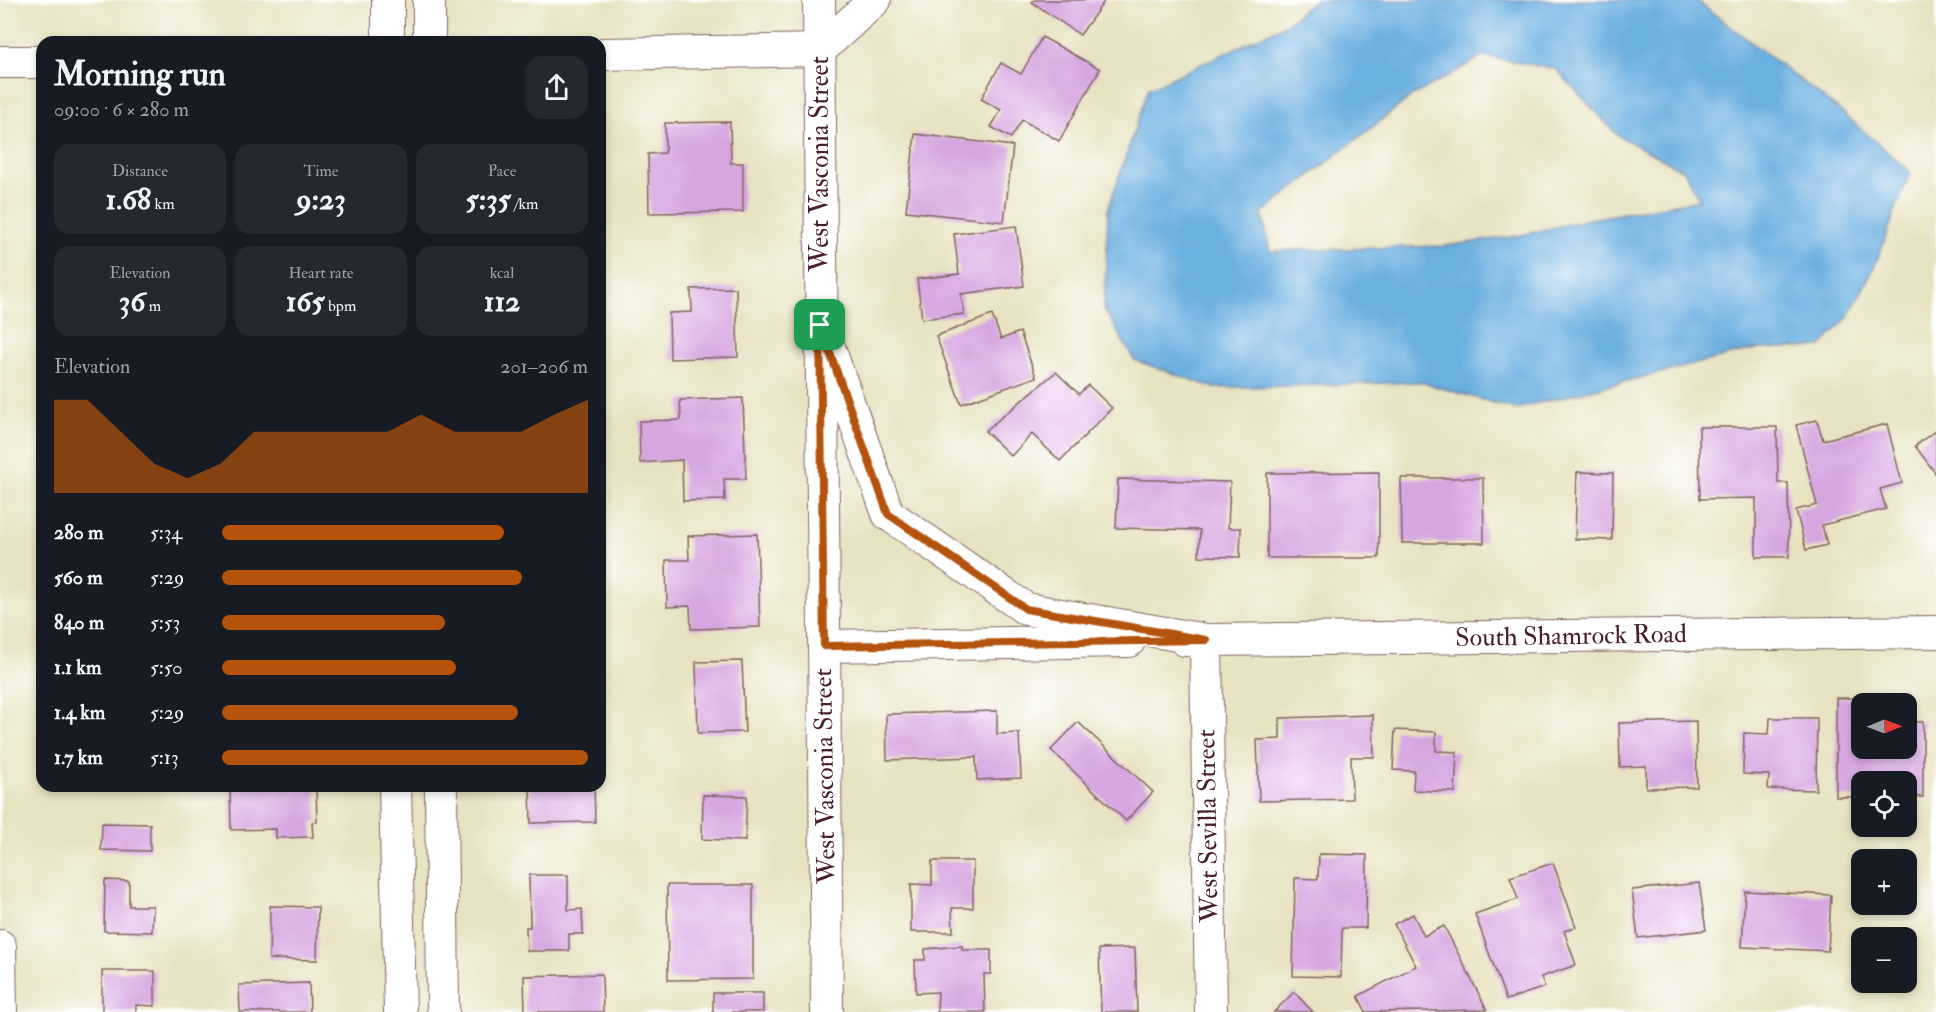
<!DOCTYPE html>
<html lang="en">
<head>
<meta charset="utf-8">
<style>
	body { margin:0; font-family:"IM FELL Double Pica",serif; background:#242831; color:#f1f3f6; height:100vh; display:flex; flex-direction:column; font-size:22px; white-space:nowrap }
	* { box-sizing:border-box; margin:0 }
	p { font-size:20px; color:#9ea1a6 }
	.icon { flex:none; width:33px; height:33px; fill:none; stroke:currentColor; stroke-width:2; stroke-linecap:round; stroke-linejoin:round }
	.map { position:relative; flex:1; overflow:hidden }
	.side { position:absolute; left:36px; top:36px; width:570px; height:756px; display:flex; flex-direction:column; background:#171b24; border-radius:18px; box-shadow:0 3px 9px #0003 }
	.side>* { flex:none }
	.needle { width:39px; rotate:89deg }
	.tools { position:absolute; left:1851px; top:693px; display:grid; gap:12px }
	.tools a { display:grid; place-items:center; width:66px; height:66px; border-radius:12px; background:#171b24; box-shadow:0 3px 9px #0003; font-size:30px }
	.pin { position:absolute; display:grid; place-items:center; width:51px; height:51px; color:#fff; margin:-26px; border-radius:12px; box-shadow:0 3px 9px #0006 }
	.round { display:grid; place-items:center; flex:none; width:63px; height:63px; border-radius:18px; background:#242831 }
	.summary { display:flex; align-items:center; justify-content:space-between; height:102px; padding:0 18px }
	h1 { font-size:33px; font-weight:800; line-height:45px }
	.figures { display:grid; grid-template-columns:repeat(3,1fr); gap:9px; height:102px; padding:6px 18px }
	.figures div { display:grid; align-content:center; border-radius:15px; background:#242831; text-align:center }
	.figures b { font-size:30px; font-weight:800 }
	.figures small { font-size:16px; font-weight:400 }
	.figures p { font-size:16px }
	.chart { height:168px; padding:12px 18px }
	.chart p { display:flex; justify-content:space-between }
	.chart svg { width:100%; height:108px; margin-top:6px; fill:#b45309; opacity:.7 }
	ul { padding:0 18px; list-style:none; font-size:20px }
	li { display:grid; grid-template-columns:96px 72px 1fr; align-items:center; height:45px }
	li i { height:15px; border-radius:8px; background:#b45309 }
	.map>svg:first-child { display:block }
	.water { fill:#69afe0; stroke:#5a6786; stroke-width:1.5; fill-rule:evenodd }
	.building { fill:#d7a6e1 }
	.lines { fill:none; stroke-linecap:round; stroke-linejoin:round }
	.minor-casing { stroke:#81635f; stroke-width:34 }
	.minor { stroke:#fff; stroke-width:32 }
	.route-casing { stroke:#fff; stroke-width:12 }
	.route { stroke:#b45309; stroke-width:8 }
	.labels { text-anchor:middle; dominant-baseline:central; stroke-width:5; stroke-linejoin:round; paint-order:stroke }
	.street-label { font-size:26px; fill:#4a1f2b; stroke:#fff }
</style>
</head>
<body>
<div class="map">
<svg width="1936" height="1012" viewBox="0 0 1936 1012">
	<rect width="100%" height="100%" fill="#fff"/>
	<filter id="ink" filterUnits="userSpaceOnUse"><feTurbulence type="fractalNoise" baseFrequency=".0167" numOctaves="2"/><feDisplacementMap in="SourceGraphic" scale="12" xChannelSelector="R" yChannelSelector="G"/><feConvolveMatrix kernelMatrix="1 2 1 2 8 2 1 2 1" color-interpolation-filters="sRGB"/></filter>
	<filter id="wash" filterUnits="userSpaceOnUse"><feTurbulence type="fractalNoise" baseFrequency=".008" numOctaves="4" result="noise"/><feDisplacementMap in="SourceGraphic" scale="24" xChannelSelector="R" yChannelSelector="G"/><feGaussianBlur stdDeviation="1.35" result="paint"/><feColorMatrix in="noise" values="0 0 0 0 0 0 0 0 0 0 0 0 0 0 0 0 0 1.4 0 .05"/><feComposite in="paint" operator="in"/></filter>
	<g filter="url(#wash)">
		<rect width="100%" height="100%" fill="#e7e2c0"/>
		<path class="water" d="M1315,0H1696L1843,113L1910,172L1876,263L1849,316L1820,347L1755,349L1515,409L1420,382L1215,388L1134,360L1104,309L1108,210L1148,89L1285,25ZM1483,56L1556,69L1617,135L1684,171L1699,200L1590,219L1518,236L1445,246L1270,251L1262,213L1412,96Z"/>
		<g id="blocks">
			<g class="building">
				<polygon points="1034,0 1105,0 1080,35 1032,2"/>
				<polygon points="1042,37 1100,69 1059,141 1022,120 1011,138 991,127 1001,110 981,99 1001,63 1021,74"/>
				<polygon points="730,122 731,163 743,163 743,212 649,213 648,154 665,153 665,123"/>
				<polygon points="915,134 1013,146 1004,222 906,211"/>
				<polygon points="1016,226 1024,286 961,294 964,314 922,319 917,279 959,274 954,234"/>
				<polygon points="600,262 605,262 604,285 600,285"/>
				<polygon points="736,288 738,357 670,359 669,313 692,312 691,289"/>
				<polygon points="992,315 1001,339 1020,332 1036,377 961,404 936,336"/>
				<polygon points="1056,372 1079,394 1088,385 1112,408 1060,461 1032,434 1011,456 985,431"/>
				<polygon points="743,398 746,479 724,479 725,500 683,501 682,460 640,463 639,421 681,420 680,400"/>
				<polygon points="1817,420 1823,440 1887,424 1902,483 1880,489 1886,509 1822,525 1827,545 1806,550 1796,510 1817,505 1796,425"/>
				<polygon points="1699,427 1777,427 1778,483 1788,483 1789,557 1756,557 1756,498 1700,499"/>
				<polygon points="1936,430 1936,474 1915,446"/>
				<polygon points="1379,472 1379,558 1267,558 1267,473"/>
				<polygon points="1577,472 1613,473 1612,540 1575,539"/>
				<polygon points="1401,478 1483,478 1484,543 1402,543"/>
				<polygon points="1118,479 1230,482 1228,528 1241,528 1240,557 1199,556 1200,530 1116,528"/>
				<polygon points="757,534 760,627 691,629 690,606 667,607 666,560 689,560 688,536"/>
				<polygon points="742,661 745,732 698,733 696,662"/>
				<polygon points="1836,698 1901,698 1901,704 1862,704 1862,748 1906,748 1906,722 1923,722 1923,797 1906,797 1906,782 1862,782 1862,797 1836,797"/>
				<polygon points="997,711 997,734 1019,733 1021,778 977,780 976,757 887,760 886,714"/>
				<polygon points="1373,715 1374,757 1351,757 1352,799 1259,801 1257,740 1280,739 1280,718"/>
				<polygon points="1770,718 1817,718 1816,790 1768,789 1769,775 1743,774 1744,733 1769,734"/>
				<polygon points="1696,721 1697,787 1646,788 1646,766 1620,767 1619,723"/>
				<polygon points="1078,722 1153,792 1126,821 1051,750"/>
				<polygon points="1395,730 1436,732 1436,751 1457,752 1455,792 1413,790 1414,771 1393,770"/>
				<polygon points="230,786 316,786 317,822 312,822 313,837 276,838 276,829 231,830"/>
				<polygon points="530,786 594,786 595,822 531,823"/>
				<polygon points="703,795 747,796 745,841 702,839"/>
				<polygon points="102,823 150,824 150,851 101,850"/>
				<polygon points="1319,854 1367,855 1366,928 1342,928 1341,977 1293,976 1295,878 1318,879"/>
				<polygon points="932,861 973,861 973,908 952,908 953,932 911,932 911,884 932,885"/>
				<polygon points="1553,863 1576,927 1564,931 1576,965 1541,977 1545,987 1506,1000 1475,914 1518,899 1510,877"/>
				<polygon points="529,875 568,875 568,910 582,909 583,934 569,934 569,951 527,951 526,927 530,927"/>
				<polygon points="105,880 129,881 129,906 153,906 152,932 104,931"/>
				<polygon points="1699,883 1706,930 1638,938 1632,890"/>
				<polygon points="667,885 753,885 753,979 668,980"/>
				<polygon points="1745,891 1831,895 1828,951 1742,947"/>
				<polygon points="270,906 318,907 317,960 269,959"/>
				<polygon points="1413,914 1424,936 1444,926 1487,1010 1366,1012 1358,996 1416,966 1394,924"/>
				<polygon points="962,946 962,950 991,950 991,974 984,974 985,1012 937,1012 938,992 916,993 915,960 925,960 925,949"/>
				<polygon points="1135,948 1137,1012 1101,1012 1099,949"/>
				<polygon points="102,971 155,971 155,1006 136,1005 136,1012 102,1012"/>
				<polygon points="602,974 603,1012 525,1012 524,976"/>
				<polygon points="309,983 310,1012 240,1012 239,985"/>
				<polygon points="1294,992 1313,1012 1274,1012"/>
				<rect x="713" y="993" width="50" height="19"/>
			</g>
		</g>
	</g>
	<g filter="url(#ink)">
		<use href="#blocks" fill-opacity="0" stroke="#81635f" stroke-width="1.5"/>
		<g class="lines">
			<defs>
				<g id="minor">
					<polyline points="388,0 388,42"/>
					<polyline points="429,0 429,42"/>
					<polyline points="819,0 827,1012"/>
					<polyline points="600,54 820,50 875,0"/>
					<polyline points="0,62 42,62"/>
					<polyline points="821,325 888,514 1026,609 1206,640 1936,632"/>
					<polyline points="1185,640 1206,640 1211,1012"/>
					<polyline points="824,646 1129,641"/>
					<polyline points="395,786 400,1012"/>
					<polyline points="441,786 443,1012"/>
					<polyline points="0,946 1,1012"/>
				</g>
			</defs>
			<use href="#minor" class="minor-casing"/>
			<use href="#minor" class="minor"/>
		</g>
	</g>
	<g class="lines" filter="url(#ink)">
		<defs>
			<polygon id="route" points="820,325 888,514 1026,609 1206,640 824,646"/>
		</defs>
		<use href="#route" class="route-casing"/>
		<use href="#route" class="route"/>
	</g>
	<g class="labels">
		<g class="street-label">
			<text transform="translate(820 164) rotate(-90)">West Vasconia Street</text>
			<text transform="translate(1571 636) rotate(-1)">South Shamrock Road</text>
			<text transform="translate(825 776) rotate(-91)">West Vasconia Street</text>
			<text transform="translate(1208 826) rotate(-91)">West Sevilla Street</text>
		</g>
	</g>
</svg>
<div class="tools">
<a><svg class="needle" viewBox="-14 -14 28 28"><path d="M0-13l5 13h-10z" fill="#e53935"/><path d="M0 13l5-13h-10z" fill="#9ea1a6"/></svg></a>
<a><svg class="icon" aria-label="locate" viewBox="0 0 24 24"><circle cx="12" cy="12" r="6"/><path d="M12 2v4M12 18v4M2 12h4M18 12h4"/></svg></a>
<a>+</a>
<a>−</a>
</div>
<div class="pin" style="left:820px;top:325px;background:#1e9e55"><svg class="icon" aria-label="arrive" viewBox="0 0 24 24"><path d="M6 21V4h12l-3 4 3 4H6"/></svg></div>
<section class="side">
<div class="summary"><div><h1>Morning run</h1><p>09:00 · 6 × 280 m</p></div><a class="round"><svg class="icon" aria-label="share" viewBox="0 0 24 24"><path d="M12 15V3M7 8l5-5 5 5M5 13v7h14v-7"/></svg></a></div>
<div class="figures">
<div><p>Distance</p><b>1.68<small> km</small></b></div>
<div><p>Time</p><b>9:23</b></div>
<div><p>Pace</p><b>5:35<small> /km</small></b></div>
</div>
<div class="figures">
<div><p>Elevation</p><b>36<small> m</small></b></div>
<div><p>Heart rate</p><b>165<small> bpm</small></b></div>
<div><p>kcal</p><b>112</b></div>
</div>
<div class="chart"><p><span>Elevation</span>201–206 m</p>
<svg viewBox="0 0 160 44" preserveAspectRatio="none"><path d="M0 44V6L10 6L20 19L30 32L40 38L50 32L60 19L70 19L80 19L90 19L100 19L110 12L120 19L130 19L140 19L150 12L160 6V44z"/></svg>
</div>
<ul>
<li><b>280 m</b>5:34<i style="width:77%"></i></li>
<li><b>560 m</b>5:29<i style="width:82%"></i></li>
<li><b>840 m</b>5:53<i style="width:61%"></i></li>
<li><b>1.1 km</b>5:50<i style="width:64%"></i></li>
<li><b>1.4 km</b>5:29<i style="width:81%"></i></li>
<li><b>1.7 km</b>5:13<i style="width:100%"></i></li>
</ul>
</section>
</div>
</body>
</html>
